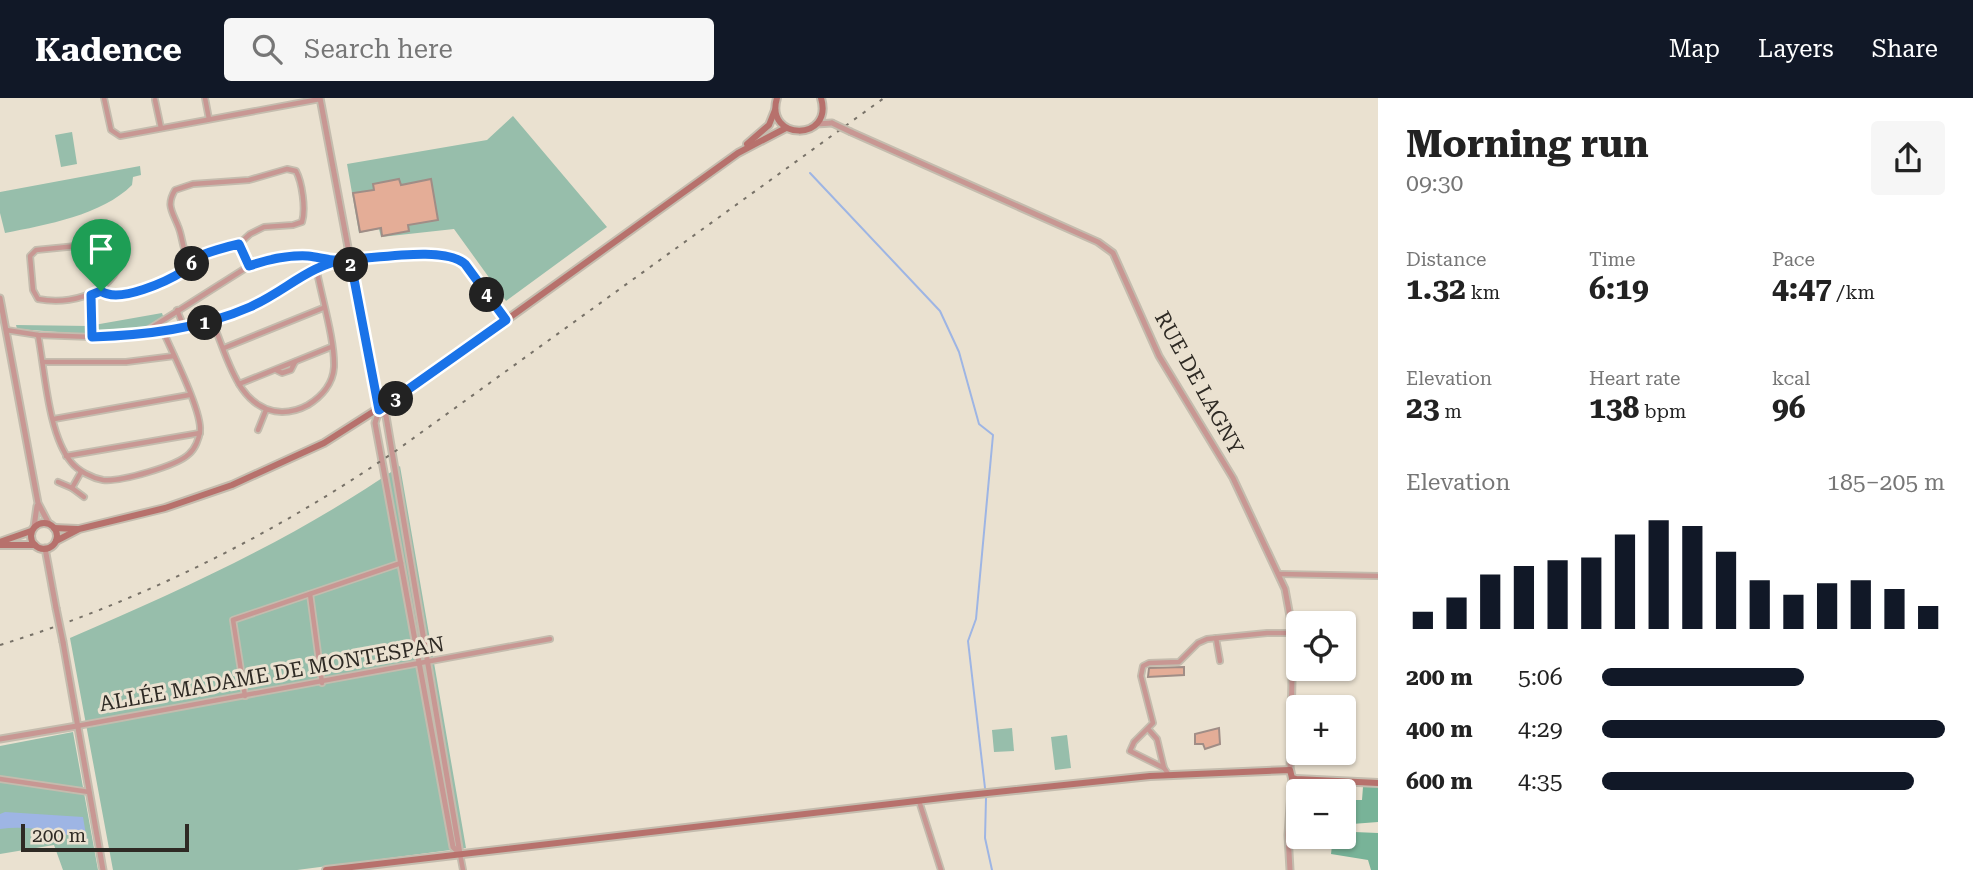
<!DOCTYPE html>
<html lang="en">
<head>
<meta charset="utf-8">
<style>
	body { margin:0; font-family:"Roboto Serif",serif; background:#f6f6f6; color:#222; height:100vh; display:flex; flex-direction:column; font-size:26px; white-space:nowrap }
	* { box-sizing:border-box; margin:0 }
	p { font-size:23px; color:#767676 }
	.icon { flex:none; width:38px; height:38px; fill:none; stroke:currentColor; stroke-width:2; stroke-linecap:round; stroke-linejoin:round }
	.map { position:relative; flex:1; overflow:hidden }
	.side { display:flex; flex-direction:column; background:#fff; width:595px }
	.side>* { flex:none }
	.controls { position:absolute; left:1286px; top:513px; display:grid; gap:14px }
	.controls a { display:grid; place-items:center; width:70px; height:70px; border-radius:7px; background:#fff; box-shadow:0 2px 5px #0004; font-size:35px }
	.scale { position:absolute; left:21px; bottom:18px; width:168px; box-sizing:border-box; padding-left:7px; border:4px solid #2e2a24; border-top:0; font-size:19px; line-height:24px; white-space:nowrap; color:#2e2a24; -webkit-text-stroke:5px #eae1d0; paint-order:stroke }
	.pin { position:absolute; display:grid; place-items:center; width:60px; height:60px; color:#fff; margin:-72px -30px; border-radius:50% 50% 50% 0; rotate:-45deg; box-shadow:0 0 7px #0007 }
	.pin .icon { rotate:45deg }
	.km { position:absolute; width:35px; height:35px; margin:-18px; border-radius:50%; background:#222; color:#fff; font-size:19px; line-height:35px; text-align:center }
	.round { display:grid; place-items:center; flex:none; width:74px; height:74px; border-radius:7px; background:#f6f6f6 }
	.summary { display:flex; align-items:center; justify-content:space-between; height:119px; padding:0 28px }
	h1 { font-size:38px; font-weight:700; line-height:52px }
	.metrics { display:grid; grid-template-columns:repeat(3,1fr); gap:10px; height:119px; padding:7px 28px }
	.metrics div { display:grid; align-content:center }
	.metrics b { font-size:30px; font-weight:700 }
	.metrics small { font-size:19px; font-weight:400 }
	.metrics p { font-size:19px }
	.chart { height:196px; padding:14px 28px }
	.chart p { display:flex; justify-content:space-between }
	.chart svg { width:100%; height:126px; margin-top:7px; stroke:#111827; stroke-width:6 }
	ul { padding:0 28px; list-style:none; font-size:23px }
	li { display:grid; grid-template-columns:112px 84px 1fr; align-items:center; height:52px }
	li i { height:18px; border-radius:9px; background:#111827 }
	header { display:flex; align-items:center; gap:42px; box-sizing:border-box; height:98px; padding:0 35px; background:#111827; color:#fff }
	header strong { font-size:33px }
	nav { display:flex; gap:38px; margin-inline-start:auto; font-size:24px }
	.search { width:490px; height:63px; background:#f6f6f6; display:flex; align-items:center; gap:18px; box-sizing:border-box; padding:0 24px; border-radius:7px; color:#767676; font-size:26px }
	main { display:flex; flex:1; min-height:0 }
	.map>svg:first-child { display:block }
	.green { fill:#97beab }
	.forest { fill:#78b398 }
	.water { fill:#9eb5e4 }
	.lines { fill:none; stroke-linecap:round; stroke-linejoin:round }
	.stream { stroke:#9eb5e4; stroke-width:2 }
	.building { fill:#e4ad97; stroke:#a08d86; stroke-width:2 }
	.minor-casing { stroke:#c4bcae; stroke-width:8 }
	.tertiary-casing { stroke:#c4bcae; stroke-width:9 }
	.secondary-casing { stroke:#c4bcae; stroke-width:10 }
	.minor { stroke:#c89793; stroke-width:4.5 }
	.tertiary { stroke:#c89793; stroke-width:5 }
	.secondary { stroke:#b7716c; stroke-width:6 }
	.rail { stroke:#787268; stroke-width:2; stroke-dasharray:3.5 7; stroke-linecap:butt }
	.tertiary-bridge-casing { stroke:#c4bcae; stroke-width:9; stroke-linecap:butt }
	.tertiary-bridge { stroke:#c89793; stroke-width:5 }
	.route-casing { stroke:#fff; stroke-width:14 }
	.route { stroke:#1a73e8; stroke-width:9 }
	.labels { text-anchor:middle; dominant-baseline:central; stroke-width:6; stroke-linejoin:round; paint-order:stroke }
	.street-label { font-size:21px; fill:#2e2a24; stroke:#eae1d0 }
</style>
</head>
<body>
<header>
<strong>Kadence</strong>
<div class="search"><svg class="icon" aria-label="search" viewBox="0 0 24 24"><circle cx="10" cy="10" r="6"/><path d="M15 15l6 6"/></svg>Search here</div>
<nav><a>Map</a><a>Layers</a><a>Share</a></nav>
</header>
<main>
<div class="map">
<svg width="1378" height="772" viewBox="0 0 1378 772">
	<rect width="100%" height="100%" fill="#eae1d0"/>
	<g class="green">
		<polygon points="513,18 607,129 506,203 454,131 381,139 379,131 359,135 347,66 487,42"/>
		<polygon points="72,34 77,66 61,69 55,37"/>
		<path d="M140,68L141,77L133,79L132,87C102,117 46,127 5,135L0,115V94Z"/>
		<polygon points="162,215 163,218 140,233 97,236 94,227"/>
		<polygon points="16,227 89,228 85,236 17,231"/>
		<path d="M400,368L466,750L297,772H113L70,540C188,489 294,441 400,368Z"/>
		<polygon points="1012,630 1014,653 994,654 992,632"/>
		<polygon points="73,634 98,772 63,772 54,747 0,756 0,648"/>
		<polygon points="1067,637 1071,670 1055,672 1051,639"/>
	</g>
	<g class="forest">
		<polygon points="1378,687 1378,724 1352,726 1344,723 1344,702 1362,702 1363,689"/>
		<polygon points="1354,734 1378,735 1378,772 1371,772 1368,762 1331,756 1333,739"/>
	</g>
	<path class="water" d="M5,714L83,719L87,743C60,734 30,727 0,731V716Z"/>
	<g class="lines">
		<g class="stream">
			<polyline points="810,75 940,213 959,254 979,326 993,337 976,521 968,543 985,690"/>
			<polyline points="986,700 985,740 992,772"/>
		</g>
	</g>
	<g class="building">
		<polygon points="399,81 401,87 431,81 438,122 408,127 409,133 382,138 381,130 360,134 353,95 374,92 373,86"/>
		<polygon points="1184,569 1184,577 1148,579 1149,570"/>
		<polygon points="1219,630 1220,646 1205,651 1203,646 1195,646 1195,636"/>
	</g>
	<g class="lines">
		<defs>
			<g id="minor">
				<polyline points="104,0 111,32 120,38 320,1"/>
				<polyline points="205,0 209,21"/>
				<polyline points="155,2 161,30"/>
				<path d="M287,71L296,73C302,84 306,111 302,124L293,127L264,129L250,136L239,146L197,160L186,156C182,147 182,137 178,128C172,113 166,107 175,92L193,86L249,82Z"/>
				<path d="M114,130L123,141C127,189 79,209 38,201L33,192L30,158L36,152L87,147L107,132Z"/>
				<polyline points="239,146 249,168"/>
				<path d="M101,193C121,206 185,179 197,160"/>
				<polyline points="91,197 92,239"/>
				<polyline points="177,212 184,229"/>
				<path d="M212,223C227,256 237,313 282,314C292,314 299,312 308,307C321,299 333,286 334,269C335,242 321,197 316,169"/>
				<polyline points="6,232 38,237 92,239 177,231 221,220 248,210 326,164 379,157 443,158 461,162 506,222"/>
				<path d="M143,235L249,168C278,158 304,156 333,162"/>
				<path d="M38,237C45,273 48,336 71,364C78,373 92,380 103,382C120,384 177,368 189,356C195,351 199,341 200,333C202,313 172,254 163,233"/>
				<polyline points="224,250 323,210"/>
				<polyline points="43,264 126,264 174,258"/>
				<polyline points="276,272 282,275 291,272 295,264"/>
				<polyline points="239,286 331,249"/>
				<polyline points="54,321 189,297"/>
				<polyline points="258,332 266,312"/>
				<polyline points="66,358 200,335"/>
				<polyline points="58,384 72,390 84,399"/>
				<polyline points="72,390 81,374"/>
				<polyline points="1280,476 1378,478"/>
				<polyline points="310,496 322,585"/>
				<polyline points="1216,540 1220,563"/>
				<polyline points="245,598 233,522 401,465"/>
				<polyline points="77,628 550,541"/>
				<polyline points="1149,632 1157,641 1164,670"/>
				<polyline points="1169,677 1164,670 1130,653 1134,644 1153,625 1141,578 1143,568 1149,565 1179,564 1198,545 1207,541 1267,535 1293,535"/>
				<polyline points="0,681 89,694"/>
				<polyline points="919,703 941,772"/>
				<polyline points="460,756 463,772"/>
			</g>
			<g id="tertiary">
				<polyline points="320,0 376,299 379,312 386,318 460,756"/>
				<polyline points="816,26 832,25"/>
				<polyline points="851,34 1098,144 1113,155 1159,258 1233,380 1285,491 1293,535 1290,672"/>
				<polyline points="0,200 38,405 49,426"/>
				<polyline points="379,312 375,325 453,749 460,756"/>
				<polyline points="34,429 37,408"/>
				<polyline points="45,450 56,510"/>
				<polyline points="63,544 103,772"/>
				<polyline points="0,641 77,628"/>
				<polyline points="1290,772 1288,737 1292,680"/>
			</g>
			<g id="secondary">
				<path d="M777,0C764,43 834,44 821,0"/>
				<polyline points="747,46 769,27 775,12"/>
				<circle cx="44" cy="438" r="13"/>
				<polyline points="54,430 77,431"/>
				<polyline points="56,443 79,431 165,410 232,387 324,345 423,282 738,55 786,30"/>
				<polyline points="0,444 31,433"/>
				<polyline points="0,447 35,447"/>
				<polyline points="326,772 959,698 1150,678 1290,672 1292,680 1296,681 1378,685"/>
			</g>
		</defs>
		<use href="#minor" class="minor-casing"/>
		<use href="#tertiary" class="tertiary-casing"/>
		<use href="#secondary" class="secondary-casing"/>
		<use href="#minor" class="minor"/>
		<use href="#tertiary" class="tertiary"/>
		<use href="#secondary" class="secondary"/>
		<path class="rail" d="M0,547C142,503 275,436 397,352L884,0"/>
		<defs>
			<g id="tertiary-bridge">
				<polyline points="832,25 851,34"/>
				<polyline points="56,510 63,544"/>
			</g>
		</defs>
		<use href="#tertiary-bridge" class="tertiary-bridge-casing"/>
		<use href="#tertiary-bridge" class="tertiary-bridge"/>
	</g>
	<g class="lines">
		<defs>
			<path id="route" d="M101,193L91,197L92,239C145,237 200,231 250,209C288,192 306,168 350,160L379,312L506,222L465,166C443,146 365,163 336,162C327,162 318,159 308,158C287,157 269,161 249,168L239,146C230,148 203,155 197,160C192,163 190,169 185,172C168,183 119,206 101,193"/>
		</defs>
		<use href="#route" class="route-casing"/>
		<use href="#route" class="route"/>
	</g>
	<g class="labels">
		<g class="street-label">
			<text transform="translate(1199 285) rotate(61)">RUE DE LAGNY</text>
			<text transform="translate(272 576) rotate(-10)">ALLÉE MADAME DE MONTESPAN</text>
		</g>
	</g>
</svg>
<div class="controls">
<a><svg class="icon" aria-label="locate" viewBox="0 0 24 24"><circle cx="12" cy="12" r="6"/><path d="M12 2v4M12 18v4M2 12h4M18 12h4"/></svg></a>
<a>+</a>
<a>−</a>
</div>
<div class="scale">200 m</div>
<div class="pin" style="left:101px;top:193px;background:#1e9e55"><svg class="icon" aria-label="arrive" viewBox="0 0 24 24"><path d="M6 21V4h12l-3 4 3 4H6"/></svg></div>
<b class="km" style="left:205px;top:225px">1</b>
<b class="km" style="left:351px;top:167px">2</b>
<b class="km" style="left:396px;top:301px">3</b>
<b class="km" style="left:487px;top:197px">4</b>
<b class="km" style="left:192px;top:166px">6</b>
</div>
<section class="side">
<div class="summary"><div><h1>Morning run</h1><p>09:30</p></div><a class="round"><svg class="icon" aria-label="share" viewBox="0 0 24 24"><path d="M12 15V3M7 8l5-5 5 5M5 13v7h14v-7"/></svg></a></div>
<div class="metrics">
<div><p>Distance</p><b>1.32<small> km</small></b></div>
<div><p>Time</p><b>6:19</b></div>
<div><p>Pace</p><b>4:47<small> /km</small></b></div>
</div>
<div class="metrics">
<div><p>Elevation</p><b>23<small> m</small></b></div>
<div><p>Heart rate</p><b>138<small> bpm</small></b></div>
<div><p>kcal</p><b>96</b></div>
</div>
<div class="chart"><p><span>Elevation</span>185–205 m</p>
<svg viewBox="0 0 160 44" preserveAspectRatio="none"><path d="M5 44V38M15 44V33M25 44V25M35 44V22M45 44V20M55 44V19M65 44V11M75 44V6M85 44V8M95 44V17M105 44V27M115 44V32M125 44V28M135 44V27M145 44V30M155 44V36"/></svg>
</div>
<ul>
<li><b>200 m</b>5:06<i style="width:59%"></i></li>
<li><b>400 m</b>4:29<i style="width:100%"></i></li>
<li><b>600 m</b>4:35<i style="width:91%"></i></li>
</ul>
</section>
</main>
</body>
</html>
